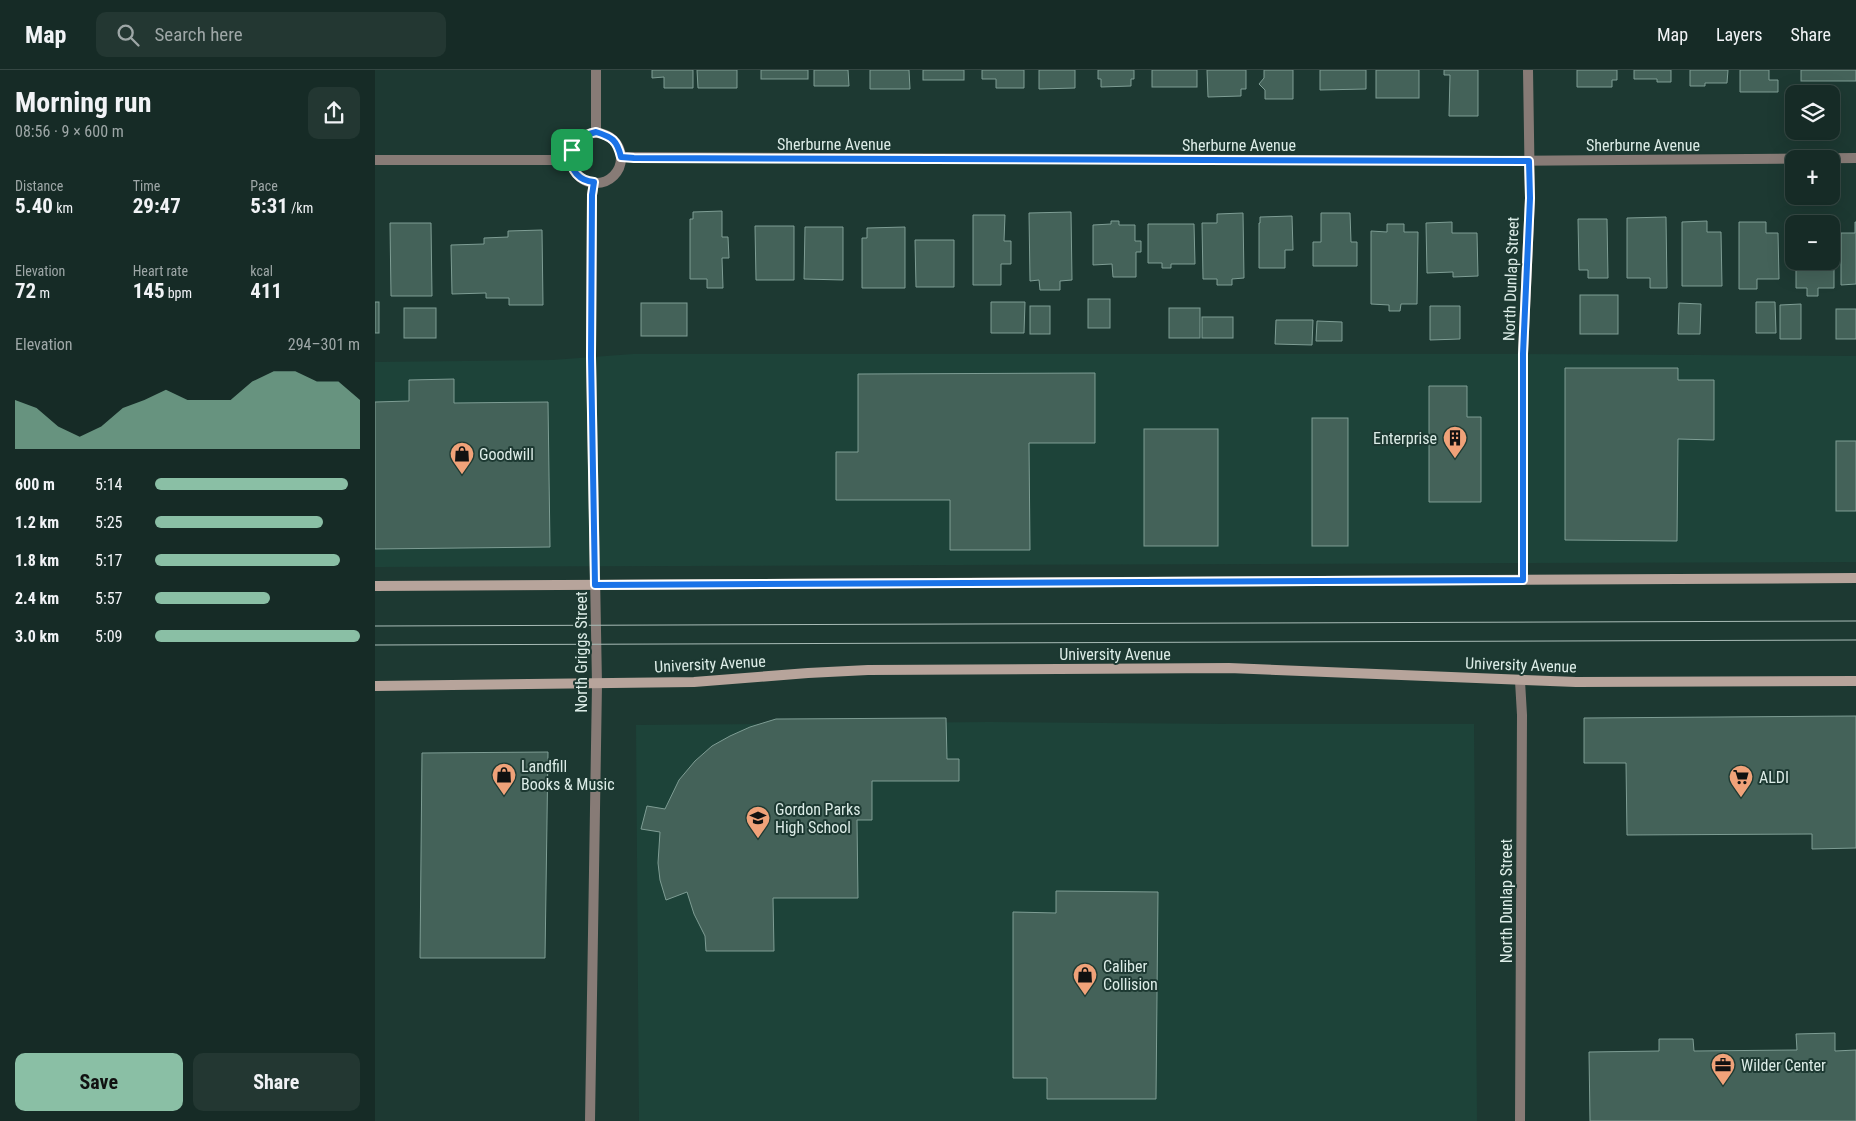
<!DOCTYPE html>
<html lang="en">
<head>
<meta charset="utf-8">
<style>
	body { margin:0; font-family:"Roboto Condensed",sans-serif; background:#233732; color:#f1f3f6; height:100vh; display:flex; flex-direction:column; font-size:19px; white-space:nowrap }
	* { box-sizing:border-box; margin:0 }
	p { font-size:16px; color:#9ea7a7 }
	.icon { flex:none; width:28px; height:28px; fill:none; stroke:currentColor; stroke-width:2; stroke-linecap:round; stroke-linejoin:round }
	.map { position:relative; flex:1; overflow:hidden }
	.panel { display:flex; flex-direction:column; background:#162b26; width:375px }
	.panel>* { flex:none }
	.fabs { position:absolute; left:1410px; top:15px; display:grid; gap:10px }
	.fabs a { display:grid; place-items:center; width:55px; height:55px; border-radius:10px; background:#162b26; box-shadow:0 5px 20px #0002,0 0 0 1px #354743; font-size:25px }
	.pin { position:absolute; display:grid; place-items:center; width:42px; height:42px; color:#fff; margin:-21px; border-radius:10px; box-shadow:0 2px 8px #0006 }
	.round { display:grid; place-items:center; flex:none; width:52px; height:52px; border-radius:10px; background:#233732 }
	.headline { display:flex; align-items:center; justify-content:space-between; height:85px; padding:0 15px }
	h1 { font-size:28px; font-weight:700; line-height:38px }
	.figures { display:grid; grid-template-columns:repeat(3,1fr); gap:8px; height:85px; padding:5px 15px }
	.figures div { display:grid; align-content:center }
	.figures b { font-size:21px; font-weight:700 }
	.figures small { font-size:14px; font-weight:400 }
	.figures p { font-size:14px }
	.chart { height:140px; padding:10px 15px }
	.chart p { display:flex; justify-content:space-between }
	.chart svg { width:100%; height:90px; margin-top:5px; fill:#8abfa5; opacity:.7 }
	.primary-button { display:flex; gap:10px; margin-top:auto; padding:10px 15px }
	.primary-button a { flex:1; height:58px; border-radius:10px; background:#8abfa5; color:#111; font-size:20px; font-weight:700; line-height:58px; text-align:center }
	.primary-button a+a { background:#233732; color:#f1f3f6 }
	ul { padding:0 15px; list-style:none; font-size:16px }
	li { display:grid; grid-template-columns:80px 60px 1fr; align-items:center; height:38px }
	li i { height:12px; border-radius:6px; background:#8abfa5 }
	header { display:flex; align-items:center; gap:30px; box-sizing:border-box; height:70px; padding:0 25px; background:#162b26; border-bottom:1px solid #354743 }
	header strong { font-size:24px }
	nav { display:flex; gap:28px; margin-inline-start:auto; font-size:18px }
	.search { width:350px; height:45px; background:#233732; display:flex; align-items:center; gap:12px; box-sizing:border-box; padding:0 18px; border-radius:10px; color:#9ea7a7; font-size:19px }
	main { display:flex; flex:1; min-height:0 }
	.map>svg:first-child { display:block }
	.built { fill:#1d4339 }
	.building { fill:#446259; stroke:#7e9d94 }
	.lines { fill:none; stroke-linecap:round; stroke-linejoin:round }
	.minor { stroke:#877b76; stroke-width:10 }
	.secondary { stroke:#b7a49b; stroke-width:10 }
	.tram { stroke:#a9bcb7; stroke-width:1 }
	.route-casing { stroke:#fff; stroke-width:10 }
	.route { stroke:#1a73e8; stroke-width:6 }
	.labels { text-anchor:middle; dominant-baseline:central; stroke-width:4; stroke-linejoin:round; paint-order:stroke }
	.street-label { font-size:16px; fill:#dcece7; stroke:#1d3932 }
	.poi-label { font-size:16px; fill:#dcece7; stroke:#1d3932; text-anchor:start }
</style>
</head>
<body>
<header>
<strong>Map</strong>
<div class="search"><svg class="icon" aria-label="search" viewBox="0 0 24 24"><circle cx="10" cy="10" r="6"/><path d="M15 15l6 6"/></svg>Search here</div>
<nav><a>Map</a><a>Layers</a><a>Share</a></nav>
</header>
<main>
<section class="panel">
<div class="headline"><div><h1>Morning run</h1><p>08:56 · 9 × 600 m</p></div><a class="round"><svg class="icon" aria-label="share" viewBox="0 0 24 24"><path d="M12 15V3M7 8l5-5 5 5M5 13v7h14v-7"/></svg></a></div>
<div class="figures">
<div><p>Distance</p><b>5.40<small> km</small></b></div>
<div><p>Time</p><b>29:47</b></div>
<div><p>Pace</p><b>5:31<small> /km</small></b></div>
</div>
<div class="figures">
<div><p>Elevation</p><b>72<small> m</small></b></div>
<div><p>Heart rate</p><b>145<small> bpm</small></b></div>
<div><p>kcal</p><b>411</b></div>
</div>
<div class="chart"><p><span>Elevation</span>294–301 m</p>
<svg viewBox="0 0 160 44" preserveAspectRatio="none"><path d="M0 44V20L10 24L20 33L30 38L40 33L50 24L60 20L70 15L80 20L90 20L100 20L110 11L120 6L130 6L140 11L150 11L160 20V44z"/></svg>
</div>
<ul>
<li><b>600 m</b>5:14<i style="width:94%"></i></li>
<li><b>1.2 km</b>5:25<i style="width:82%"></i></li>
<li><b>1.8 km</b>5:17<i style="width:90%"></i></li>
<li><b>2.4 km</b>5:57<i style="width:56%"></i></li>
<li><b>3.0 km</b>5:09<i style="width:100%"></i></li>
</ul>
<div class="primary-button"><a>Save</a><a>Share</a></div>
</section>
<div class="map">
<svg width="1481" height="1051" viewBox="0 0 1481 1051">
	<rect width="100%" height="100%" fill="#1d3932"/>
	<g class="built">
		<polygon points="258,284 1148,284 1481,286 1481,492 0,497 0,292 177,290"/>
		<polygon points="614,652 852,654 1099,654 1102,1051 264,1051 261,655"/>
	</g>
	<g class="building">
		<polygon points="277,0 318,0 318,18 289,18 289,7 277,8"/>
		<polygon points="322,0 362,0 362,18 323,18"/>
		<rect x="386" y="0" width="47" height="9"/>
		<polygon points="439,0 473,0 474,16 439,16"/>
		<polygon points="495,0 534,0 535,19 495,19"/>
		<rect x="548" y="0" width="41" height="10"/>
		<polygon points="607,0 649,0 649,18 621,18 621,9 607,9"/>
		<polygon points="664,0 700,0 700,18 664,19"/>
		<polygon points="723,0 759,0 759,9 756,9 756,16 726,17 726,9 723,9"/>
		<rect x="777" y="0" width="45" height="17"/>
		<polygon points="832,0 871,0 871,19 866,19 866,26 833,27"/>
		<polygon points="889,0 918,0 918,29 890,29 890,20 884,14 889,8"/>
		<polygon points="945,0 991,0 991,19 945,20"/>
		<rect x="1001" y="0" width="43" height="28"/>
		<polygon points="1069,0 1103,0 1103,46 1074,46 1075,5 1069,5"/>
		<polygon points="1202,0 1242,0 1242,10 1237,10 1237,17 1202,17"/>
		<polygon points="1259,0 1296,0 1296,12 1282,12 1282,9 1259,9"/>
		<polygon points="1315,0 1353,0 1352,13 1330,13 1330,16 1315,16"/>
		<polygon points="1365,0 1394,0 1394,10 1403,10 1403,22 1365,22"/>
		<rect x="1426" y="0" width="55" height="11"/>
		<polygon points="347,141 347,167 353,167 354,188 347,188 348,218 332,218 332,209 315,209 315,149 318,149 318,142"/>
		<polygon points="696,142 697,210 685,211 685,220 665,220 664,210 655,211 654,143"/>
		<polygon points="868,143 869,208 857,209 857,215 842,215 842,209 828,209 827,153 842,153 842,144"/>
		<polygon points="946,143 975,143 976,172 982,172 982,196 938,196 938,172 946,172"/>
		<polygon points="598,145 630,145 629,171 636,171 636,194 626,194 626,215 598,215"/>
		<polygon points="917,146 918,180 910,180 910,198 884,198 884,153 885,153 885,147"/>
		<polygon points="1291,147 1292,218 1275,218 1275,208 1252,208 1252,148"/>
		<polygon points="1203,149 1232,149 1233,208 1213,208 1213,200 1204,200"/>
		<polygon points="736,151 744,151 744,155 760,155 760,171 766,171 766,182 761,182 761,207 738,207 737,194 718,195 718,155 736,154"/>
		<polygon points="1332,151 1332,162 1346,162 1347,216 1307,216 1307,152"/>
		<polygon points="1077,152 1077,163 1102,163 1103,206 1078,207 1078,202 1052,203 1051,153"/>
		<polygon points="1364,152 1391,152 1391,163 1403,163 1404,209 1382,209 1382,219 1364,219"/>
		<polygon points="1421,152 1459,152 1459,218 1443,218 1443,226 1432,226 1432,218 1421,218 1421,191 1456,191 1456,154 1421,154"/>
		<polygon points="1480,152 1481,152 1481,214 1466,215 1466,163 1480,163"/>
		<polygon points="15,153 56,153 57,226 16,226"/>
		<polygon points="773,154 819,154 820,194 796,194 796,198 787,198 787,193 773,193"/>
		<polygon points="1012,154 1029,154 1029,162 1043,162 1042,234 1026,234 1025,241 1014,241 1014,235 996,234 996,161 1012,162"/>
		<polygon points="380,156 419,156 419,210 381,210"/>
		<polygon points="430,157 468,157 468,210 429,209"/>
		<polygon points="530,157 530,218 487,218 487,168 492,168 492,158"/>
		<polygon points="167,160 168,235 134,235 134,228 111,228 111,223 77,224 76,175 109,174 109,168 133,167 133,161"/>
		<polygon points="540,170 579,170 579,217 541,217"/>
		<rect x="1205" y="225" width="38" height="39"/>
		<rect x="713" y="229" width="22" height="29"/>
		<rect x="0" y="232" width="4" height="31"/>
		<polygon points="616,232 650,232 649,263 616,263"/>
		<polygon points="1381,232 1400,232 1401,263 1381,263"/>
		<rect x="266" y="233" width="46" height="33"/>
		<polygon points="1304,233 1326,234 1325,264 1303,264"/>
		<polygon points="1426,234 1426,269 1405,269 1405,235"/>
		<rect x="655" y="236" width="20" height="28"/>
		<polygon points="1055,236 1085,236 1085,269 1055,270"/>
		<rect x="29" y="238" width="32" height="30"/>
		<rect x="794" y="238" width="31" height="30"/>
		<rect x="1461" y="239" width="20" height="30"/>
		<rect x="827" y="247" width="31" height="21"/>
		<polygon points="901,250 938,250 937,275 900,274"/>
		<polygon points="942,251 967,252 967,271 941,271"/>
		<polygon points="1190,298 1303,298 1303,310 1339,310 1339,370 1303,369 1302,471 1190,470"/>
		<polygon points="720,303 720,373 654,373 655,480 575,480 575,430 461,430 461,382 483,382 483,304"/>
		<polygon points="79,309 79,333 173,332 175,477 0,479 0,332 34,331 34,310"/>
		<polygon points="1054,316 1092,316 1092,347 1106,347 1106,432 1054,432"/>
		<rect x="937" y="348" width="36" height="128"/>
		<rect x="769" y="359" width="74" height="117"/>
		<rect x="1461" y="371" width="20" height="70"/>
		<polygon points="1481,646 1481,778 1437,779 1437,764 1252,765 1251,693 1209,693 1209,648"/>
		<polygon points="571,648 572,689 584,689 584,711 497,711 497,750 482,750 483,828 398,828 399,881 331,881 330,866 319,844 312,822 291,830 285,810 283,793 285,762 266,759 272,736 290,739 304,710 320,691 337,676 355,666 375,657 401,649"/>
		<polygon points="173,682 170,888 45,888 47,683"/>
		<polygon points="681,821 783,822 781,1029 672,1029 672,1008 638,1008 638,842 681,843"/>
		<polygon points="1460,963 1460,981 1481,980 1481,1051 1215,1051 1214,982 1284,981 1284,969 1318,969 1319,981 1422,980 1421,964"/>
	</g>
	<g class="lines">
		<g class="minor">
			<polyline points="221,63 221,0"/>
			<circle cx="221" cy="88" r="25"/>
			<polyline points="246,87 1124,91 1481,88"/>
			<polyline points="0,90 196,90"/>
			<polyline points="1148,510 1148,284 1155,128 1153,0"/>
			<polyline points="1145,611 1147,645 1145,1051"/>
			<polyline points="215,1051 222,614 216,287 217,125 219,112"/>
		</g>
		<g class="secondary">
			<polyline points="0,516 1481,508"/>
			<polyline points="0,616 319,612 433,603 493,600 854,598 1201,612 1481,611"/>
		</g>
		<g class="tram">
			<polyline points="0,556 1481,551"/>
			<polyline points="0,575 1481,570"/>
		</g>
	</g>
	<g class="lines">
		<defs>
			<path id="route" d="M221,62C237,67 242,70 246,87L259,88L1154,91L1155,128L1148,284V510L220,515L216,287L217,125L219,112C188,109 188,69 221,62Z"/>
		</defs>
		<use href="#route" class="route-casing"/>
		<use href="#route" class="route"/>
	</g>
	<defs>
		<symbol id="building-pin" viewBox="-11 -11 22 30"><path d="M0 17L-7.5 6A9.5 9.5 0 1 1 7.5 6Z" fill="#f0a279" stroke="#1d3932"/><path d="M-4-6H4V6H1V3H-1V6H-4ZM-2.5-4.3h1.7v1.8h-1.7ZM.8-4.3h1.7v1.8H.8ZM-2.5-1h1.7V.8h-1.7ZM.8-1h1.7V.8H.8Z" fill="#111"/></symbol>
		<symbol id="shop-pin" viewBox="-11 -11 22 30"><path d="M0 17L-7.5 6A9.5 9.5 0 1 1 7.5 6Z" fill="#f0a279" stroke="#1d3932"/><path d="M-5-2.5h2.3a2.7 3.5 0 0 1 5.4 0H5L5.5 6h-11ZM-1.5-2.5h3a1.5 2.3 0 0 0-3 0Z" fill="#111"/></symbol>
		<symbol id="supermarket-pin" viewBox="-11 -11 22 30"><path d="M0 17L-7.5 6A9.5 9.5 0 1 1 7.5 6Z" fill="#f0a279" stroke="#1d3932"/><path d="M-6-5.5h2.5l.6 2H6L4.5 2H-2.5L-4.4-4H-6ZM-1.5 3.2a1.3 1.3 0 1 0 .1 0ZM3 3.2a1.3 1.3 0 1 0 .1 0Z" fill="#111"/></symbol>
		<symbol id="school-pin" viewBox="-11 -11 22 30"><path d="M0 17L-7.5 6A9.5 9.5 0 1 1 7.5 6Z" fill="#f0a279" stroke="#1d3932"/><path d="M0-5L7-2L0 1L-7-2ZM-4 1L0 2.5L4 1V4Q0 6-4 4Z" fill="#111"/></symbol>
		<symbol id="office-pin" viewBox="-11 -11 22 30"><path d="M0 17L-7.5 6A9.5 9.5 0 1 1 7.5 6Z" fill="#f0a279" stroke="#1d3932"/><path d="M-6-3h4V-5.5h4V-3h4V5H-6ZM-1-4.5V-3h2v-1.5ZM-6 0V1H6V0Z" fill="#111"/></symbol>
	</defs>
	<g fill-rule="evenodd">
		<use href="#building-pin" x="1066" y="354" width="28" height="38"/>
		<use href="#shop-pin" x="73" y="370" width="28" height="38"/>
		<use href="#shop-pin" x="115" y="691" width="28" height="38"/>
		<use href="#supermarket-pin" x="1352" y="693" width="28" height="38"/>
		<use href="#school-pin" x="369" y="734" width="28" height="38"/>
		<use href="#shop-pin" x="696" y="891" width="28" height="38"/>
		<use href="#office-pin" x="1334" y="981" width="28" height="38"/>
	</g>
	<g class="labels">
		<g class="street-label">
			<text x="459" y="74">Sherburne Avenue</text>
			<text x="864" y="75">Sherburne Avenue</text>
			<text x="1268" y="75">Sherburne Avenue</text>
			<text transform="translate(1136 209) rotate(-88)">North Dunlap Street</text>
			<text transform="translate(206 582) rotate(-90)">North Griggs Street</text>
			<text x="740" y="584">University Avenue</text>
			<text transform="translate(335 594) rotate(-3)">University Avenue</text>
			<text transform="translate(1146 595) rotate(2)">University Avenue</text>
			<text transform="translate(1131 831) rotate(-90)">North Dunlap Street</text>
		</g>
		<g class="poi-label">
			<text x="1062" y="368" text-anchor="end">Enterprise</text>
			<text x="104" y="384">Goodwill</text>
			<text x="146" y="696">Landfill<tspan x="146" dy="18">Books &amp; Music</tspan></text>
			<text x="1384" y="707">ALDI</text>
			<text x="400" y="739">Gordon Parks<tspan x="400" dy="18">High School</tspan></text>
			<text x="728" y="896">Caliber<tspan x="728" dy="18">Collision</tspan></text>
			<text x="1366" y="995">Wilder Center</text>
		</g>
	</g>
</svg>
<div class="fabs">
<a><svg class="icon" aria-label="layers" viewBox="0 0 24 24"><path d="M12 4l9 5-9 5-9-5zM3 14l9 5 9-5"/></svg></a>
<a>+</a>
<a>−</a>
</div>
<div class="pin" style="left:197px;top:80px;background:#1e9e55"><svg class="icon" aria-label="arrive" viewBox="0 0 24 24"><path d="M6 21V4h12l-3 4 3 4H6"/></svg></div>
</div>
</main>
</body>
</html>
